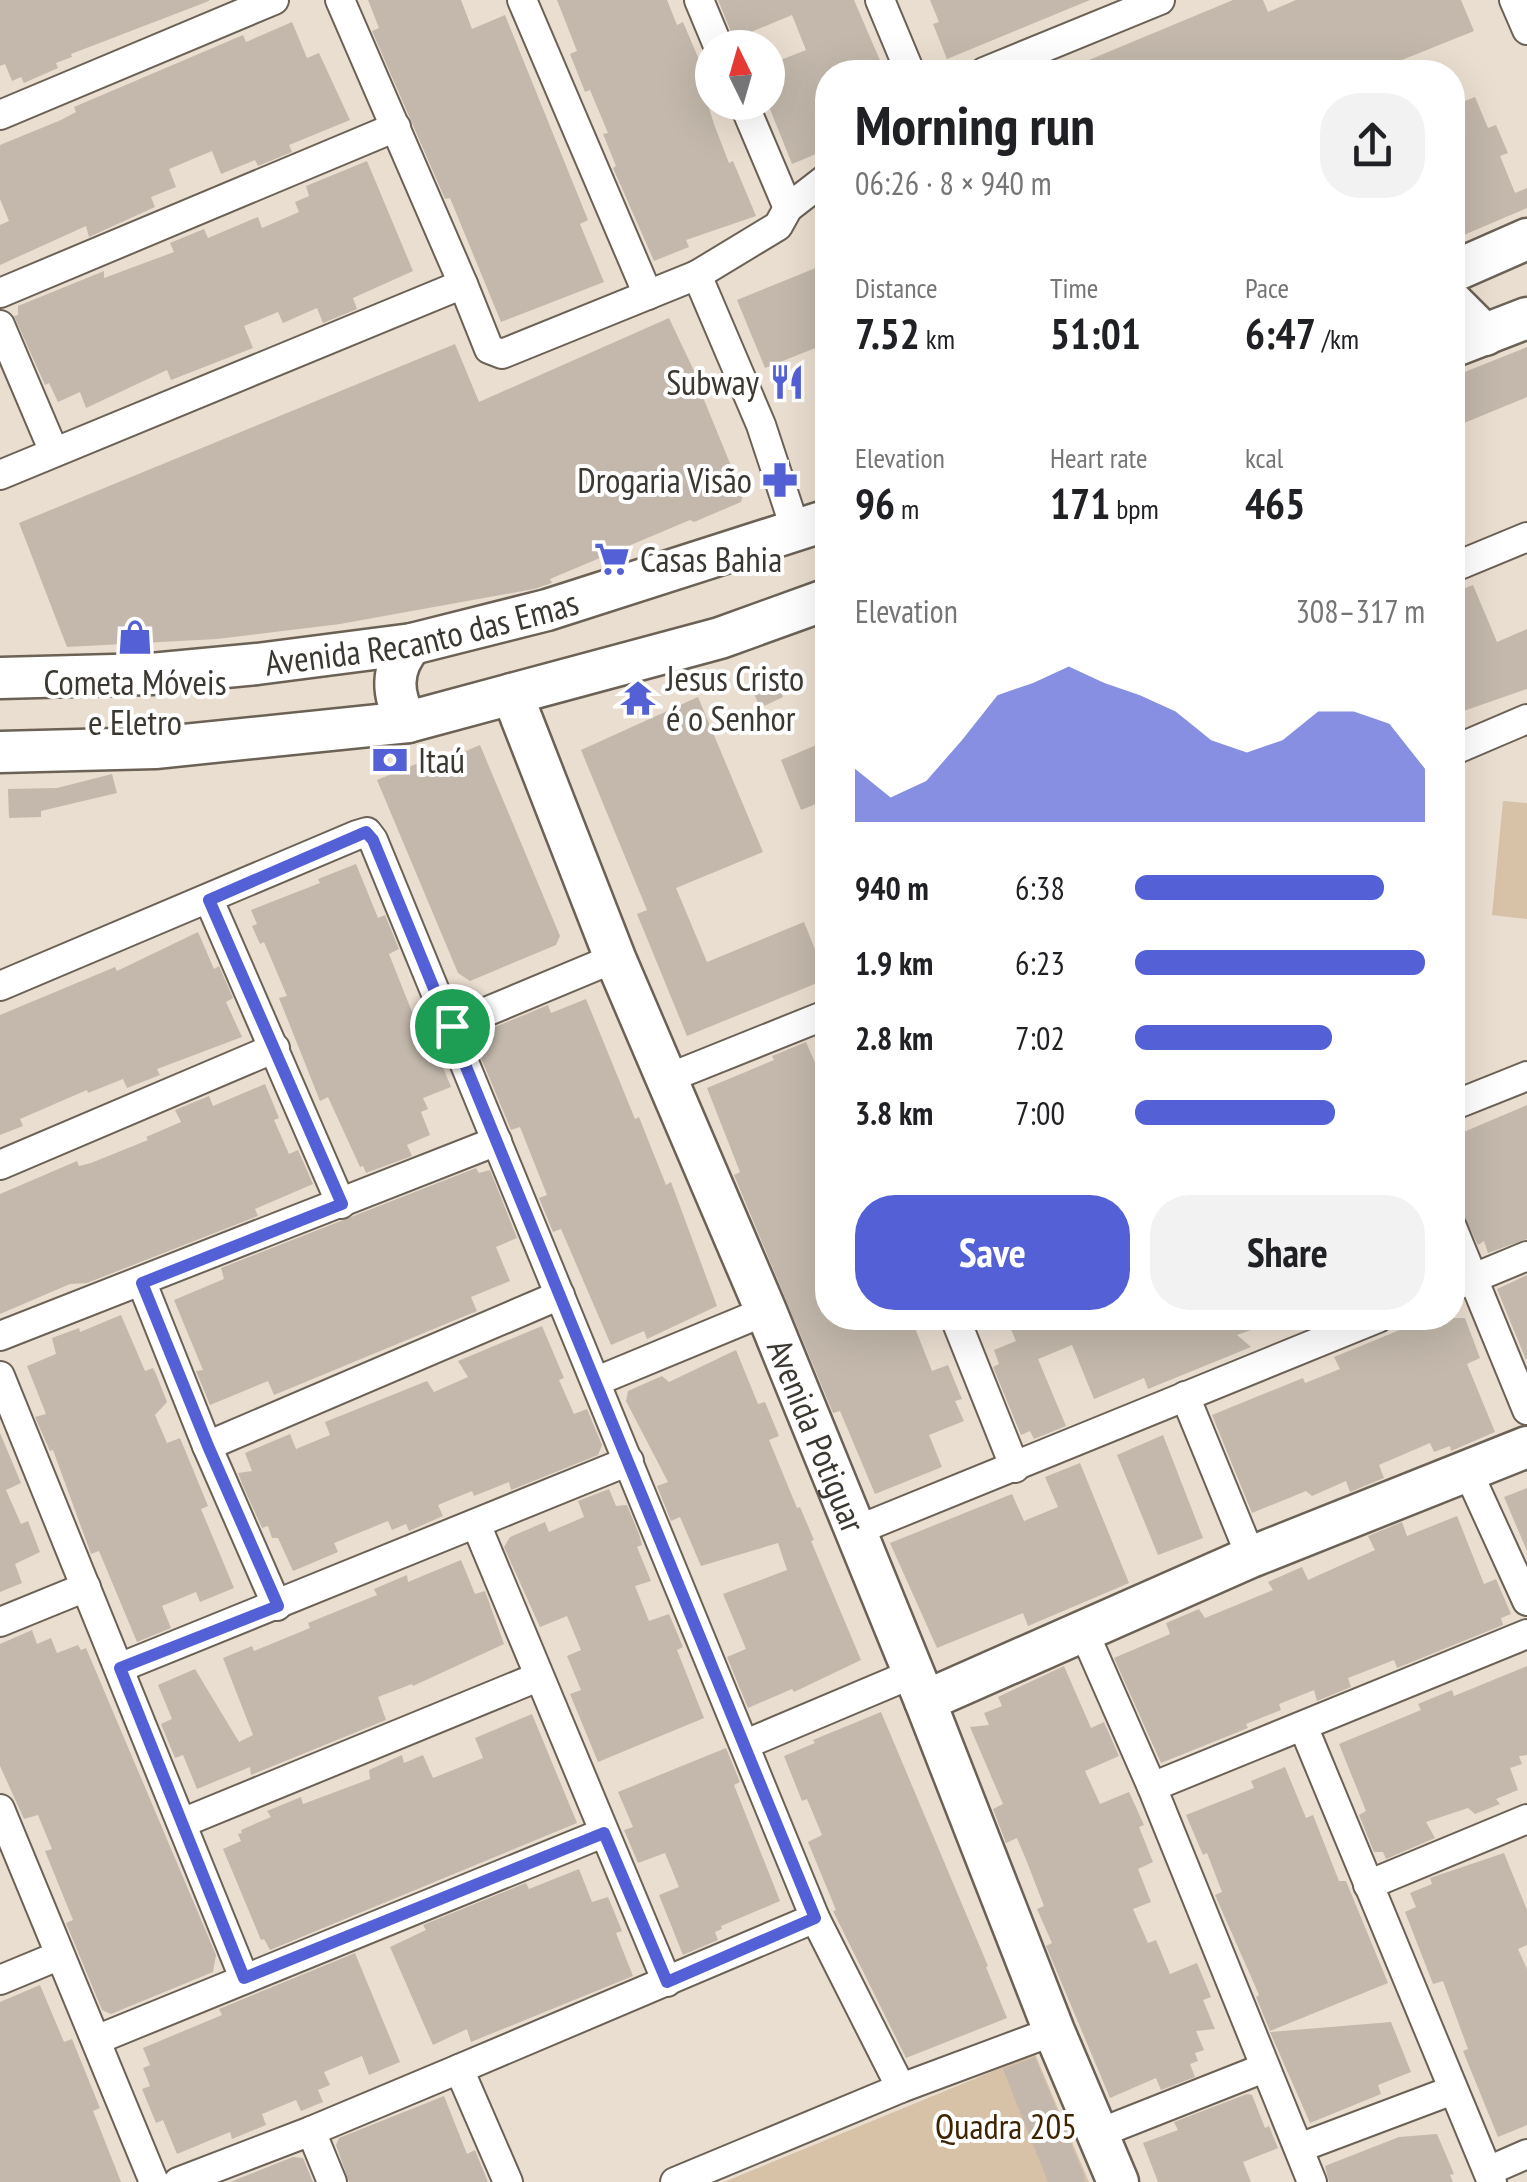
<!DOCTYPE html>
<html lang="en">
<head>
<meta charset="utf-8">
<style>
	body { margin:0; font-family:"PT Sans Narrow",sans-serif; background:#f2f2f2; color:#202124; height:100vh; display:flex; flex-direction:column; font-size:38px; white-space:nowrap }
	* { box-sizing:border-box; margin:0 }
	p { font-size:32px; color:#757577 }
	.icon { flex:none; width:55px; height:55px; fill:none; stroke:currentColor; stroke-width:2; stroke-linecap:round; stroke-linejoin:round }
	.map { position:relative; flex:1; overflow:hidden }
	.panel { position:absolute; left:815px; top:60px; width:650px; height:1270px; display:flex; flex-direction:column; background:#fff; border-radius:40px; box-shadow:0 10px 40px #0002 }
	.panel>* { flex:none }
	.needle { width:65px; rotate:355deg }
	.buttons { position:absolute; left:695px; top:30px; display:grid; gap:20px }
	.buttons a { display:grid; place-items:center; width:90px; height:90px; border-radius:50%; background:#fff; box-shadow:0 10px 40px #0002; font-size:50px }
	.pin { position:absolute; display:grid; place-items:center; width:85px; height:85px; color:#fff; margin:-42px; border:5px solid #fff; border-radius:50%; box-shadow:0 2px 10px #0007 }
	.round { display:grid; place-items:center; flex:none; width:105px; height:105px; border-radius:40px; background:#f2f2f2 }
	.headline { display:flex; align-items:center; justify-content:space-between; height:170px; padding:0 40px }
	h1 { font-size:55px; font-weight:700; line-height:75px }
	.stats { display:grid; grid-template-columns:repeat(3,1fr); gap:15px; height:170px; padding:10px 40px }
	.stats div { display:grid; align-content:center }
	.stats b { font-size:42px; font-weight:700 }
	.stats small { font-size:28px; font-weight:400 }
	.stats p { font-size:28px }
	.chart { height:280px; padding:20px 40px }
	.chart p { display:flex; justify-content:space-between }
	.chart svg { width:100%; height:180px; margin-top:10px; fill:#5460d6; opacity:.7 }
	.cta { display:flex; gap:20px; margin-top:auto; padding:20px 40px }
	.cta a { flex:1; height:115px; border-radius:40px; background:#5460d6; color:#fff; font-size:40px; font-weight:700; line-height:115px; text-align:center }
	.cta a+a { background:#f2f2f2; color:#202124 }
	ul { padding:0 40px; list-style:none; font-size:32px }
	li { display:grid; grid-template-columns:160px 120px 1fr; align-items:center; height:75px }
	li i { height:25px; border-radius:12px; background:#5460d6 }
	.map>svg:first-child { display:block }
	.green { fill:#d7c1a7 }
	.building { fill:#c3b8ab }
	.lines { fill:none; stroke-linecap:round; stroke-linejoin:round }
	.street-casing { stroke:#6b6155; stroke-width:32 }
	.secondary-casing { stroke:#6b6155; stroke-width:45 }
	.street { stroke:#fff; stroke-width:28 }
	.secondary { stroke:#fff; stroke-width:40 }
	.route-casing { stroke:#fff; stroke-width:20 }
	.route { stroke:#5460d6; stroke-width:12 }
	.labels { text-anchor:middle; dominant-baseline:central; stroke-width:8; stroke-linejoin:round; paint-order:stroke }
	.poi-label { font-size:35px; fill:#3b3731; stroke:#fff; text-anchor:start }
	.street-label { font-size:35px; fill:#3b3731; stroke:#fff }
	.park-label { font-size:35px; fill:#3e2502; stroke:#fff }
</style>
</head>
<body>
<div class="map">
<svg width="1527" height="2182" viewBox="0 0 1527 2182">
	<rect width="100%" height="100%" fill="#eaded0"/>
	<g class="green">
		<polygon points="1503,801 1527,803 1527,919 1492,915"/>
		<polygon points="1035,2054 1089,2182 724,2182"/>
	</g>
	<g class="building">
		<polygon points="0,0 209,0 209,1 71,54 72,57 56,63 58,68 24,83 21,77 12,81 5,64 0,66"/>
		<polygon points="368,0 461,0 472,29 505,15 588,220 580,224 604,282 501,322 450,198 445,199 372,31 379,28"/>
		<polygon points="557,0 667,0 677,25 683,22 697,55 710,89 704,93 715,127 729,163 733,161 756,216 686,240 689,247 654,261 613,168 616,166 603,134 608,133 590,90 585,92 570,54 577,51"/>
		<polygon points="718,0 854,0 885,72 828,72 828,149 792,164 768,104 768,65 806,50 792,15 734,39"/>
		<polygon points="930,0 1090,0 947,59 933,24 939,22"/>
		<polygon points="1233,0 1263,0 1268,12 1296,0 1461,0 1474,31 1372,72 1060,72"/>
		<polygon points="292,22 307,58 319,53 350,120 289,145 292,152 258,166 255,160 221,174 212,151 169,169 176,187 151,197 155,207 89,237 86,226 0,265 0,225 9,221 0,199 0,145 61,120 76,112 74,107 175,64 243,35 246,42"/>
		<polygon points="1475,97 1488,128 1496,125 1508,153 1500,156 1515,193 1527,188 1527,208 1452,240 1452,106"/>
		<polygon points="367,161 413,271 353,298 357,309 323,323 317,308 283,323 278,312 244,326 253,348 171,380 167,370 86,408 80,392 58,402 49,383 45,385 14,316 18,315 18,306 104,271 104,278 174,252 170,243 204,229 208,238 258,217 262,228 299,212 295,202 309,196 306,186"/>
		<polygon points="828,263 828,343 765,368 737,300"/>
		<polygon points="669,318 705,394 702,395 743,495 741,502 694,522 690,520 550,579 552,583 534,589 340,624 217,639 67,647 19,523 455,344 479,402"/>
		<polygon points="1527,347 1527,397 1452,428 1452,377"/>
		<polygon points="1473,585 1497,642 1527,629 1527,689 1452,715 1452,593"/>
		<polygon points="773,674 783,697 760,708 750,684"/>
		<polygon points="698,697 763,852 676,888 707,962 804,922 827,979 687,1036 637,914 647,910 581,750"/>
		<polygon points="828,740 828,799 801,810 781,760"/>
		<polygon points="480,745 560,936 556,945 470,981 458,973 377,780 428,759 431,766"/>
		<polygon points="112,774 117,793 41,811 41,817 9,818 8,789 57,788"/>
		<polygon points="356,864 378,918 385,915 399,949 389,954 416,1022 437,1053 451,1087 423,1098 428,1109 421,1112 430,1135 407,1145 412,1156 366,1173 363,1166 360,1167 328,1097 320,1101 279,998 287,996 264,942 260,944 252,926 257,924 251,910 320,883 318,879"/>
		<polygon points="198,932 214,969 219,966 233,998 226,1002 242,1037 157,1069 160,1075 127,1088 123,1079 88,1093 87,1090 20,1119 23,1126 0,1135 0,1015 115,967 117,971"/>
		<polygon points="586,999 635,1119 639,1117 666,1185 671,1182 717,1306 647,1339 644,1331 611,1345 561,1229 553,1232 539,1198 547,1195 520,1127 511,1130 474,1041 478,1034 548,1005 551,1013"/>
		<polygon points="806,1042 828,1092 828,1318 911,1318 932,1371 948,1365 962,1399 955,1401 964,1421 929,1435 942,1467 875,1494 840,1411 833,1413 734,1175 740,1172 707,1088 774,1060 772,1056"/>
		<polygon points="265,1084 279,1118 274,1120 289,1154 298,1150 313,1184 255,1209 258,1216 87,1283 70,1284 0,1314 0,1194 77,1161 79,1166 91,1163 148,1140 146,1137 181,1122 175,1110 209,1096 213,1106"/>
		<polygon points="1527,1105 1527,1239 1488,1253 1484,1241 1478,1245 1452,1193 1452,1137"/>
		<polygon points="476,1168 479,1173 490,1170 517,1238 496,1247 510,1281 471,1297 477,1311 274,1395 268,1381 210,1405 196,1371 203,1370 174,1300 224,1279 221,1268"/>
		<polygon points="1527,1275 1527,1359 1526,1360 1497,1289"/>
		<polygon points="121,1315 145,1371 153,1368 156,1374 167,1402 155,1415 167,1443 180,1438 208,1506 201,1509 234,1588 200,1602 196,1592 162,1606 171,1628 137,1642 99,1551 91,1554 53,1450 50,1451 35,1417 46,1414 27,1366 56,1354 52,1338 79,1328 80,1332"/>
		<polygon points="1006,1318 1278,1318 1279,1320 1237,1335 1251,1347 1148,1389 1144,1378 1094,1399 1072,1345 1038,1359 1066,1426 1034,1439 1030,1431 1021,1435 993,1367 999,1364 994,1350 1016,1341"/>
		<polygon points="1429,1318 1465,1318 1480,1358 1467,1364 1495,1432 1451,1451 1450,1446 1434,1452 1430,1443 1379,1465 1384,1478 1350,1492 1346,1481 1312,1496 1306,1491 1252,1513 1212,1415 1303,1378 1305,1383 1340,1369 1334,1357"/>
		<polygon points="542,1326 564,1378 559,1380 574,1414 587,1409 602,1445 598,1455 511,1490 509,1482 474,1496 472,1491 438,1505 443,1516 409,1531 406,1524 392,1530 388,1521 334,1543 338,1552 293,1571 278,1538 272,1538 268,1526 262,1528 243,1486 238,1473 252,1471 245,1453 290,1434 296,1449 330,1435 325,1422 427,1381 434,1392 468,1377 458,1361"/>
		<polygon points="736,1350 758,1404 765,1402 779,1436 769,1440 797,1508 800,1507 814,1540 811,1541 861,1660 794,1692 792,1689 748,1708 727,1657 746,1649 723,1594 787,1570 778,1543 701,1566 680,1517 671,1521 657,1486 668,1482 626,1401 628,1391 662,1376 669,1382"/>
		<polygon points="0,1433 21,1483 6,1490 21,1524 28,1521 40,1552 15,1564 22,1583 0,1592"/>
		<polygon points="1163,1435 1203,1538 1158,1555 1117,1455"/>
		<polygon points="1080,1463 1129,1583 1028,1626 1023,1613 937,1648 890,1543 1012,1494 1024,1521 1058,1507 1045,1477"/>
		<polygon points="1527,1488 1527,1551 1504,1497"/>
		<polygon points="609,1489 616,1506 627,1505 639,1534 642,1545 637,1547 651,1581 635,1586 649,1621 669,1614 683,1647 677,1650 704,1718 598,1762 570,1694 581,1690 567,1656 581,1650 567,1616 540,1627 504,1547 510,1537 545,1522 549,1532 584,1517 578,1501"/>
		<polygon points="1457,1516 1484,1584 1496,1579 1511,1614 1501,1618 1503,1625 1397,1668 1394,1660 1348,1678 1351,1687 1317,1701 1314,1690 1279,1704 1281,1710 1246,1724 1248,1728 1161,1763 1114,1658 1170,1634 1166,1623 1199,1609 1205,1618 1273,1590 1268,1582 1302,1567 1308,1580 1375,1550 1368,1536 1402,1522 1407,1536"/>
		<polygon points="461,1560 475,1594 485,1591 504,1644 413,1686 412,1684 378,1697 386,1720 251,1775 250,1767 197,1789 183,1755 175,1758 161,1724 172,1719 158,1685 195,1669 239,1742 253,1735 223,1658 252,1646 254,1651 310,1628 308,1623 377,1595 374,1589 407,1575 408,1582"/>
		<polygon points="32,1630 37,1644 51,1638 57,1653 78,1645 81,1650 86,1648 216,1955 213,1972 111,2014 102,2010 66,1923 73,1920 45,1851 52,1849 38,1815 24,1819 0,1766 0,1644"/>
		<polygon points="1064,1666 1091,1728 1104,1722 1119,1756 1085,1771 1100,1804 1129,1792 1144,1825 1139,1827 1153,1862 1138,1869 1151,1902 1133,1909 1148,1943 1156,1940 1170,1974 1197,1963 1211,1997 1203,2000 1215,2029 1196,2031 1204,2050 1195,2053 1198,2061 1190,2064 1195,2077 1161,2090 1156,2078 1110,2098 1046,1946 1052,1943 1037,1909 1044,1906 1027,1862 1017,1838 1006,1843 993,1809 1003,1804 970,1727 989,1725 984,1713 1002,1706 998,1697"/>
		<polygon points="1527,1666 1527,1755 1519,1756 1522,1764 1510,1768 1518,1790 1496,1799 1500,1804 1475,1814 1468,1808 1426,1822 1435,1838 1386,1859 1383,1852 1374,1852 1359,1815 1366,1811 1339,1744 1421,1710 1418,1704 1452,1690 1454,1696"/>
		<polygon points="881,1712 988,1966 986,1967 1007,2018 906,2058 833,1911 836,1910 808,1842 822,1835 807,1799 802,1801 784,1756 815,1743 813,1740"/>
		<polygon points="532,1714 577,1823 270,1950 264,1939 261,1940 223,1849 241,1841 238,1834 242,1833 241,1830 271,1817 267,1811 301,1797 303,1804 370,1779 369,1770 402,1755 404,1763 423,1755 433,1778 483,1758 475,1738"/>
		<polygon points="726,1748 740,1782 734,1785 780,1901 721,1926 722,1929 715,1932 718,1940 683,1955 659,1895 679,1887 665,1853 638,1863 624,1830 633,1827 618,1792"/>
		<polygon points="1285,1767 1306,1818 1313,1815 1339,1881 1346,1881 1388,1983 1270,2031 1256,1997 1259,1995 1215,1895 1222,1892 1207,1853 1203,1855 1186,1815 1254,1788 1251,1781"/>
		<polygon points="1504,1853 1527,1910 1527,1945 1518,1949 1527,1969 1527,2125 1498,2137 1463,2051 1468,2049 1443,1981 1433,1984 1405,1912 1416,1907 1410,1893 1432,1884 1430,1878"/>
		<polygon points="579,1869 592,1902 608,1897 622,1931 616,1933 633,1976 471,2042 467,2029 433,2045 390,1947 426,1930 423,1925 526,1883 529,1889"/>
		<polygon points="355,1953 400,2062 369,2075 362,2056 324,2072 330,2085 318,2090 323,2102 301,2111 296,2100 262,2114 266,2125 232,2139 230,2132 177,2154 163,2120 156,2123 142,2089 150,2086 143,2068 150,2065 143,2048 222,2015 219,2009"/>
		<polygon points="40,1985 64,2042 72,2039 100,2108 93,2111 121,2182 0,2182 0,2002"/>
		<polygon points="1391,2022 1411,2072 1378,2085 1381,2094 1310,2123 1270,2032"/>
		<polygon points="1035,2057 1084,2175 1085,2182 1048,2182 1003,2069"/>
		<polygon points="1247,2094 1252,2095 1265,2128 1269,2126 1278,2148 1243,2162 1251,2182 1158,2182 1143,2143 1178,2130 1174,2122"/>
		<polygon points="444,2096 467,2154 475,2150 488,2182 349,2182 336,2145 339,2138"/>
		<polygon points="1437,2134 1454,2174 1450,2175 1453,2182 1329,2182 1325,2166 1399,2137"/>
		<polygon points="293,2157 303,2158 313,2182 230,2182"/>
	</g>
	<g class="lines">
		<defs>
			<g id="street">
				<polyline points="340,0 463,284"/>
				<polyline points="522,0 648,295"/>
				<polyline points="699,0 719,48"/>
				<polyline points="880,0 910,72"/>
				<polyline points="1514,0 1527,30"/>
				<polyline points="984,72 1160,0"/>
				<polyline points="743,102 788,208"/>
				<polyline points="0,115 274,0"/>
				<polyline points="697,275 761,425 796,531"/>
				<polyline points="0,293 396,127"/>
				<polyline points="0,325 54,452"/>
				<polyline points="0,475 463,284 489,349 502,354 697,275 778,226 788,208 828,177"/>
				<polyline points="1452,568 1527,537"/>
				<polyline points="1452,751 1527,719"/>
				<polyline points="209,900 341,1204"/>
				<polyline points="0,986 357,835 367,832 373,840 815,1918 901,2088"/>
				<polyline points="452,1026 615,958"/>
				<polyline points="666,1079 828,1014"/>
				<polyline points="1452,1106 1527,1076"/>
				<polyline points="0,1165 275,1048"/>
				<polyline points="1452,1227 1527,1410"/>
				<polyline points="142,1283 207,1446 277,1606"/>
				<polyline points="1452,1287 1527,1256"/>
				<polyline points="955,1318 1015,1468"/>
				<polyline points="0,1336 497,1141"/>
				<polyline points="0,1376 244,1978"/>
				<polyline points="597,1381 766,1311"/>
				<polyline points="1185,1396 1251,1557"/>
				<polyline points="207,1446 560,1295"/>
				<polyline points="1468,1472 1527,1601"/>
				<polyline points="476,1524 667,1982"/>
				<polyline points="855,1531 1378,1318"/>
				<polyline points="0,1622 86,1587"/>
				<polyline points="1083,1630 1152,1787 1312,2182"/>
				<polyline points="119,1668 629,1461"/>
				<polyline points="1303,1726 1492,2182"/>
				<polyline points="746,1744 914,1673"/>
				<polyline points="1152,1787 1527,1634"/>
				<polyline points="0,1809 154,2182"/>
				<polyline points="182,1823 538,1677"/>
				<polyline points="1368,1885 1527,1819"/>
				<polyline points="0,1980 58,1956"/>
				<polyline points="96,2040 603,1833"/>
				<polyline points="459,2069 815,1918"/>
				<polyline points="311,2131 332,2182"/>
				<polyline points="1097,2134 1264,2068"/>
				<polyline points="1299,2148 1453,2090"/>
				<polyline points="1488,2171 1527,2154"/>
				<polyline points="178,2182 311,2131 459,2069 508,2182"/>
				<polyline points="675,2182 901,2088 1054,2031"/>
			</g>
			<g id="secondary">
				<polyline points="1452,272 1527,239"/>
				<polyline points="1452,302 1485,335"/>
				<polyline points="1452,347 1527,318"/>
				<path id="s1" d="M0,678L151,674L257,664L412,644L547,610L828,520"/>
				<path id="s2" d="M512,694L615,958L766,1311L925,1701L1054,2031L1118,2182"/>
				<path d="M408,722C391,696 390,668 412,644"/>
				<polyline points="0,752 155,748 408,722 720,638 828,599"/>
				<polyline points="925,1701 1251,1557 1527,1447"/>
			</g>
		</defs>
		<use href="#street" class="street-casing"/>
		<use href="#secondary" class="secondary-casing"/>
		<use href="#street" class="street"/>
		<use href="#secondary" class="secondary"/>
	</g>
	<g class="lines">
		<defs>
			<polygon id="route" points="366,832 373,840 815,1918 667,1982 604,1833 244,1978 120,1668 278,1606 208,1446 142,1283 342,1204 209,900"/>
		</defs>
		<use href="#route" class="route-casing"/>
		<use href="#route" class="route"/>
	</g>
	<defs>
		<symbol id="restaurant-bare" viewBox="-9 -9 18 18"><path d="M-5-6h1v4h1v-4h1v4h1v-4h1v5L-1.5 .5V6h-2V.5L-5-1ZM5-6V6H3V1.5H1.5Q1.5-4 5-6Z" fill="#5460d6" stroke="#fff" stroke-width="2.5" paint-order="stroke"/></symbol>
		<symbol id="pharmacy-bare" viewBox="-9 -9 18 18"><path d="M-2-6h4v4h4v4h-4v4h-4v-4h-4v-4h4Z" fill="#5460d6" stroke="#fff" stroke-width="2.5" paint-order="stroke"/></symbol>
		<symbol id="supermarket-bare" viewBox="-9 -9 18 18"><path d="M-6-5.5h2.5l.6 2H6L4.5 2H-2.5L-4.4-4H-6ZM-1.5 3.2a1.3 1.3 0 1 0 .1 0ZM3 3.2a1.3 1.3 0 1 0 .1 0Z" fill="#5460d6" stroke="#fff" stroke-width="2.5" paint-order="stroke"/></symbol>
		<symbol id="shop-bare" viewBox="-9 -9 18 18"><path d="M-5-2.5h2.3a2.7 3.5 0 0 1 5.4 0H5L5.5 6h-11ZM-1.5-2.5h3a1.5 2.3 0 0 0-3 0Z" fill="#5460d6" stroke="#fff" stroke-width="2.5" paint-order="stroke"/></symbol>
		<symbol id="temple-bare" viewBox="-9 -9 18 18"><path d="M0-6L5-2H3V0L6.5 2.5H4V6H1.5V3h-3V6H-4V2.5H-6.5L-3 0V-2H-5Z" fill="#5460d6" stroke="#fff" stroke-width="2.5" paint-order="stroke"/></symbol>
		<symbol id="bank-bare" viewBox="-9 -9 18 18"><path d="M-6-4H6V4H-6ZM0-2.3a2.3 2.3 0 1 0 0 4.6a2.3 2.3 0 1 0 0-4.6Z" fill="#5460d6" stroke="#fff" stroke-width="2.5" paint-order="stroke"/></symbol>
	</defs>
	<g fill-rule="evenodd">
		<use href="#restaurant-bare" x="762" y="357" width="50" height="50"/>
		<use href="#pharmacy-bare" x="755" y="455" width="50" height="50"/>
		<use href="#supermarket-bare" x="587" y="534" width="50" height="50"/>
		<use href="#shop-bare" x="110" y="612" width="50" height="50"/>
		<use href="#temple-bare" x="613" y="673" width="50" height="50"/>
		<use href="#bank-bare" x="365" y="735" width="50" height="50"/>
	</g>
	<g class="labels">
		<g class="poi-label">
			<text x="759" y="382" text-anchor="end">Subway</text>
			<text x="752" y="480" text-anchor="end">Drogaria Visão</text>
			<text x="640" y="559">Casas Bahia</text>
			<text x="666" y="678">Jesus Cristo<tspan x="666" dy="40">é o Senhor</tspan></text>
			<text x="135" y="682" text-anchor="middle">Cometa Móveis<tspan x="135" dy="40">e Eletro</tspan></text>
			<text x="418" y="760">Itaú</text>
		</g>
		<g class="street-label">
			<text stroke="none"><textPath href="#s1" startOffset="425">Avenida Recanto das Emas</textPath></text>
			<text stroke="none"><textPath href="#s2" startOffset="802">Avenida Potiguar</textPath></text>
		</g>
		<g class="park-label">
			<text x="1006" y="2126">Quadra 205</text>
		</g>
	</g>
</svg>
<div class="buttons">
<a><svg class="needle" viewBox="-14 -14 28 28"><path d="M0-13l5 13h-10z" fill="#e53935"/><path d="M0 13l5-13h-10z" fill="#757577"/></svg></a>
</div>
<div class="pin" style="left:452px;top:1026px;background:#1e9e55"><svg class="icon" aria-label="arrive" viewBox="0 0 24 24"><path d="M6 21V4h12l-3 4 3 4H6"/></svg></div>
<section class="panel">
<div class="headline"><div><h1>Morning run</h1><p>06:26 · 8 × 940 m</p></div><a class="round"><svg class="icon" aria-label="share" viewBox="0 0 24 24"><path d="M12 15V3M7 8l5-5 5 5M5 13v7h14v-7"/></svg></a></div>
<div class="stats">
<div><p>Distance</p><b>7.52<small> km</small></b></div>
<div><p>Time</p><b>51:01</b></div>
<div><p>Pace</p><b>6:47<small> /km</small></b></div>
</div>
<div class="stats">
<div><p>Elevation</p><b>96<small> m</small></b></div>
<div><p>Heart rate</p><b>171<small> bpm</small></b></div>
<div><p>kcal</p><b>465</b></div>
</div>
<div class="chart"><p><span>Elevation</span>308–317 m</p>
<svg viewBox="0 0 160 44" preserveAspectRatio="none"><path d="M0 44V31L10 38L20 34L30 24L40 13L50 10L60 6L70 10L80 13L90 17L100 24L110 27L120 24L130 17L140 17L150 20L160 31V44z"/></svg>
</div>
<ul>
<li><b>940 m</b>6:38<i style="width:86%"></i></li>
<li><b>1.9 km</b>6:23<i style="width:100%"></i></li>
<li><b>2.8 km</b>7:02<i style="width:68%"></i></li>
<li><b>3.8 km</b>7:00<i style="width:69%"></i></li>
</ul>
<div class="cta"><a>Save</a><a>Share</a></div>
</section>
</div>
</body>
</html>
